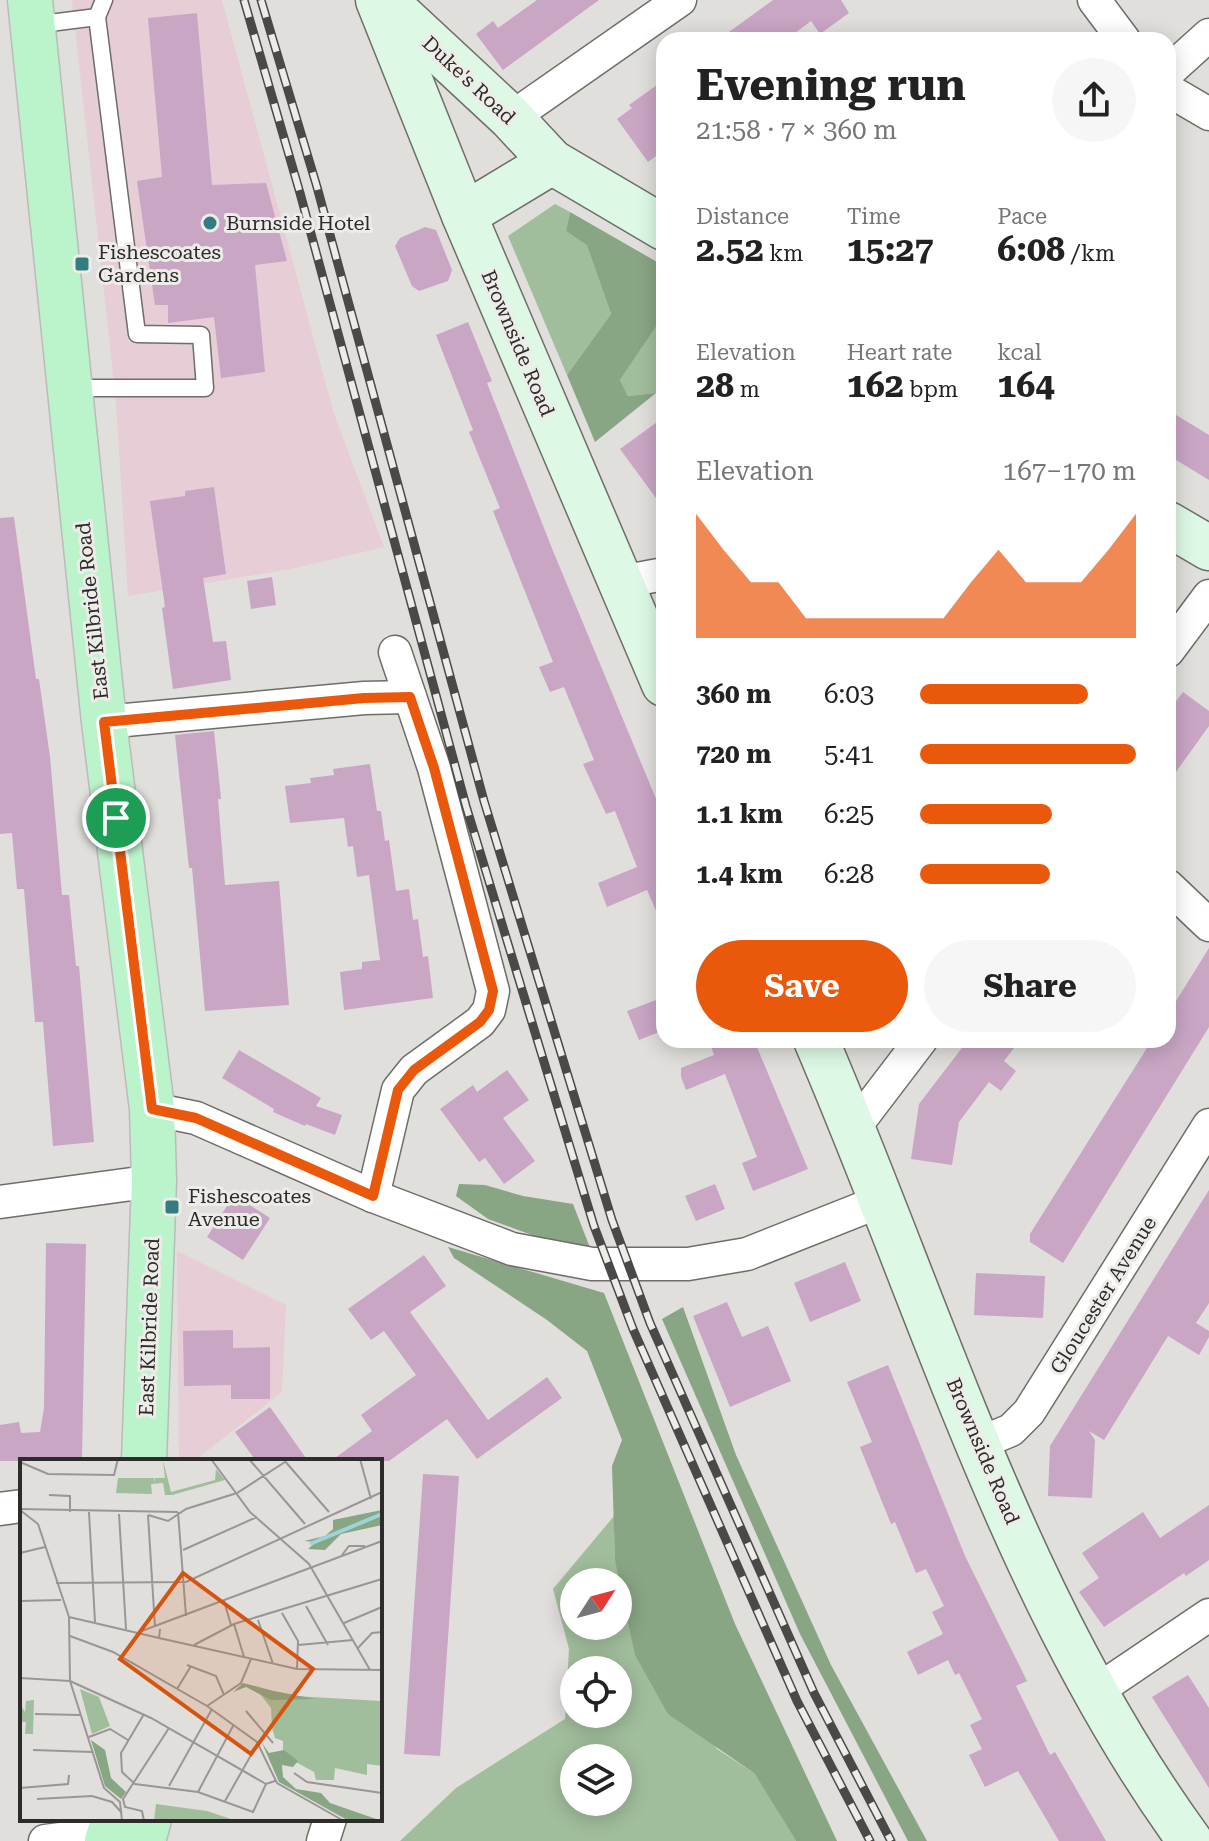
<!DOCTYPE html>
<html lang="en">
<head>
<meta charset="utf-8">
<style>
	body { margin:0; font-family:"Roboto Serif",serif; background:#f6f6f6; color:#222; height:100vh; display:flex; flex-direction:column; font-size:30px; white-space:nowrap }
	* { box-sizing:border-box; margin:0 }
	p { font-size:26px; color:#767676 }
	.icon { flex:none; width:44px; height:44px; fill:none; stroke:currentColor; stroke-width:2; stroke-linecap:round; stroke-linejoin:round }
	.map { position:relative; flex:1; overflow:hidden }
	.details { position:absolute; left:656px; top:32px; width:520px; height:1016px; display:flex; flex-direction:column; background:#fff; border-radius:24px; box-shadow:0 4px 20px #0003 }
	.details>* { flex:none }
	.needle { width:52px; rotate:54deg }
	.fabs { position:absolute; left:560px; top:1568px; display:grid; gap:16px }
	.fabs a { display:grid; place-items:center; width:72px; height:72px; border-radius:50%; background:#fff; box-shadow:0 4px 20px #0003; font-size:40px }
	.pin { position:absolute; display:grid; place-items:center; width:68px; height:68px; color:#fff; margin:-34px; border:4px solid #fff; border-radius:50%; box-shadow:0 2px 8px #0007 }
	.round { display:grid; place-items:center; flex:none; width:84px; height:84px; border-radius:42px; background:#f6f6f6 }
	.overview { display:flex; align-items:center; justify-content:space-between; height:136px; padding:0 40px }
	h1 { font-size:44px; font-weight:700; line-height:60px }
	.figures { display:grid; grid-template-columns:repeat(3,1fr); gap:12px; height:136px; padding:8px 40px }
	.figures div { display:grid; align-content:center }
	.figures b { font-size:34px; font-weight:700 }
	.figures small { font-size:22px; font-weight:400 }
	.figures p { font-size:22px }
	.chart { height:224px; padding:16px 40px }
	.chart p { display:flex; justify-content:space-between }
	.chart svg { width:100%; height:144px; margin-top:8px; fill:#ea580c; opacity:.7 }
	.primary-button { display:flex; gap:16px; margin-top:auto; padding:16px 40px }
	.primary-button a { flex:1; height:92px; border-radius:48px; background:#ea580c; color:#fff; font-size:32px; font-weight:700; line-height:92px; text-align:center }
	.primary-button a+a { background:#f6f6f6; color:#222 }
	ul { padding:0 40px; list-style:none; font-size:26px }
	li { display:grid; grid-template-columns:128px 96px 1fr; align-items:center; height:60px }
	li i { height:20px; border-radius:10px; background:#ea580c }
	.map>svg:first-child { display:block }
	.commercial { fill:#e7cdd5 }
	.green { fill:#a1be9c; fill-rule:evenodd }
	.forest { fill:#88a584 }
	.building { fill:#c9a6c4 }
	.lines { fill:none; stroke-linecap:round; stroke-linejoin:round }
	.lane-casing { stroke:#6e6d69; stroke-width:19 }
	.street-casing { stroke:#6e6d69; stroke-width:35 }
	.secondary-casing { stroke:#6e6d69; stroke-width:47 }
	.primary-casing { stroke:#bcbbbb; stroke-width:47 }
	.lane { stroke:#fff; stroke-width:16 }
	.street { stroke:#fff; stroke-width:32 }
	.secondary { stroke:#ddf9e5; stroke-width:44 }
	.primary { stroke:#bbf3ca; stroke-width:44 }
	.rail-casing { stroke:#4a4948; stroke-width:9 }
	.rail { stroke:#edece8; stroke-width:6; stroke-dasharray:18; stroke-linecap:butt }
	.route-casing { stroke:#fff; stroke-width:16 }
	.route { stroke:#ea580c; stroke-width:10 }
	.poi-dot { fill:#337c81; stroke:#edece8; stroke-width:3 }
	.labels { text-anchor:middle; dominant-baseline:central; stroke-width:6; stroke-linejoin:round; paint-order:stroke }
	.street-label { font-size:20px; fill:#2d2c2b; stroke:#edece8 }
	.poi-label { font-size:20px; fill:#2d2c2b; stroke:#edece8; text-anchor:start }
	.inset-river { fill:none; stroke:#9cd4d7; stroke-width:4 }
	.inset-road { fill:none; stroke:#989795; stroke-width:2 }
	.view { fill:#d5540f; fill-opacity:0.15; stroke:#d5540f; stroke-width:4 }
	.inset-edge { fill:none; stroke:#2d2c2b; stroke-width:4 }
</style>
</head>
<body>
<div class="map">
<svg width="1209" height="1841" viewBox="0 0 1209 1841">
	<rect width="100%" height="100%" fill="#e0dfdb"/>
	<g class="commercial">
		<polygon points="72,0 222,0 334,414 384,547 291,569 128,596 116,402"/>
		<polygon points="177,1251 286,1305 282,1392 194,1461 179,1461"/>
	</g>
	<g class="green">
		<polygon points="555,204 570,212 566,231 587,244 611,314 567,375 508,236"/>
		<polygon points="664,315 664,380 656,393 628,396 620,380"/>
		<path d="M614,1516L615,1560L717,1749L754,1773L796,1841H400L456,1788L565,1719L569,1649L553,1589ZM574,1582H618V1626H574ZM574,1670H618V1714H574ZM574,1758H618V1802H574Z"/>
	</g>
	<g class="forest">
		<polygon points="570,212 664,266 664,315 620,380 628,396 656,393 595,442 567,375 611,314 587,245 566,231"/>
		<polygon points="459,1184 485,1185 523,1196 573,1204 592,1253 551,1242 488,1219 456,1196"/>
		<polygon points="448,1247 604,1293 735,1624 837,1841 796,1841 754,1773 668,1714 635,1655 615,1560 612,1466 622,1440 587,1351 547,1320 454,1258"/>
		<polygon points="683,1307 736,1455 831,1665 927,1841 908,1841 800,1634 662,1319"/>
	</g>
	<g class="building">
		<polygon points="537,0 599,0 503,70 476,34 493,21 498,28"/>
		<polygon points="773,0 841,0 849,13 820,34 811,21 786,40 718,40"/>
		<polygon points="197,13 212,185 266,183 287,261 255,265 265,372 221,378 214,317 168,323 168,305 155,305 137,181 162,177 148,18"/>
		<polygon points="664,80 664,150 648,162 617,119 632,108 629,105"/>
		<polygon points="425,227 436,230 452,270 448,281 419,291 412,286 395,246 400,238"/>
		<polygon points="468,322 492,381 487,383 551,546 664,818 664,929 647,890 607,907 598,883 637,867 615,811 606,814 583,764 594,760 564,687 550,692 539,667 553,662 493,511 500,508 469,432 473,430 436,335"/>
		<polygon points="1168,410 1209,435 1209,480 1168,455"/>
		<polygon points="664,417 664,509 620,449"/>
		<polygon points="214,487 226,574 203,578 213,642 226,641 231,680 173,689 162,608 165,607 150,501 185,496 185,491"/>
		<polygon points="14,517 36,679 39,679 50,757 62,895 69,895 76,966 79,966 94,1142 53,1146 43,1022 35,1022 24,889 17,889 12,833 0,834 0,518"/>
		<polygon points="272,577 276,605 251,609 247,581"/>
		<polygon points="1183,692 1209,711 1209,726 1168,783 1168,712"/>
		<polygon points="214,731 221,799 218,799 225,885 279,881 289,1005 205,1011 192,868 189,868 175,735"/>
		<polygon points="370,764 377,811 381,811 385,841 389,840 396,891 409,889 413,920 418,919 423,957 428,956 433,998 344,1010 340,972 362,969 362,962 380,960 369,875 357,877 353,846 348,847 344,818 290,823 285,786 311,783 310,778 334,775 333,769"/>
		<polygon points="1209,948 1209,1027 1063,1263 1030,1242 1030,1234 1152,1040 1168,1040 1168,1014"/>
		<polygon points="664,997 664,1030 639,1040 627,1011"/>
		<polygon points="709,1040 754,1040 808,1169 753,1191 742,1163 757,1157 725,1074 686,1090 681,1077 681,1068 714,1055"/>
		<polygon points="968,1040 1020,1040 1004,1061 1016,1071 1001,1091 989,1082 959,1122 952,1165 911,1159 919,1104"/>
		<polygon points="239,1050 321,1098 316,1106 342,1115 335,1135 306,1124 305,1126 273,1112 274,1109 222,1078"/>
		<polygon points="507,1070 529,1100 503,1118 535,1161 504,1184 485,1158 479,1162 440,1109 473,1085 477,1092"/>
		<polygon points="715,1184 725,1209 696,1221 685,1196"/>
		<polygon points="1209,1190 1209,1303 1196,1323 1209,1331 1209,1337 1199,1355 1168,1336 1104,1440 1089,1431 1095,1440 1092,1498 1048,1496 1050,1446"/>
		<polygon points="234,1195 270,1218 243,1260 207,1237"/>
		<polygon points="46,1243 86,1244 82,1458 78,1458 78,1461 0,1461 0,1425 19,1422 21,1433 40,1432 44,1408"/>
		<polygon points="424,1255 446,1286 410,1312 488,1420 547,1377 562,1398 477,1459 447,1419 389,1461 331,1461 372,1431 361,1415 416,1375 384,1331 371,1340 348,1309"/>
		<polygon points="845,1262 861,1301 810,1322 794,1283"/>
		<polygon points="976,1273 1045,1276 1043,1318 974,1315"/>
		<polygon points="727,1302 742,1337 768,1326 791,1381 730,1407 693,1316"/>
		<polygon points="233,1330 233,1348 270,1347 270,1399 231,1399 231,1385 184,1386 183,1331"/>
		<polygon points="888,1365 965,1556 1027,1681 1016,1686 1050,1755 1055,1752 1106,1841 1059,1841 1018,1771 985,1787 969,1755 982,1749 970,1725 982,1719 959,1673 955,1675 948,1660 918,1675 907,1652 943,1634 932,1612 944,1606 926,1569 916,1573 895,1522 891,1524 860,1447 872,1442 847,1382"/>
		<polygon points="270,1407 308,1461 256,1461 235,1432"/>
		<polygon points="423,1474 459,1476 440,1756 404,1754"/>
		<polygon points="1209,1505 1209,1560 1186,1576 1184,1573 1104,1627 1079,1592 1099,1578 1082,1553 1143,1512 1160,1538"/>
		<polygon points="1188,1675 1209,1708 1209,1788 1152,1697"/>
	</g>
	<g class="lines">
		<defs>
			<g id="lane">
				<polyline points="34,25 97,17 104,0"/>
				<polyline points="70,388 205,388 201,335 137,334 97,17"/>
			</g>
			<g id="street">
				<polyline points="1094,0 1124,40"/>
				<polyline points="1168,72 1209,35"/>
				<polyline points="1168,90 1209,114"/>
				<polyline points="511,118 680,0"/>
				<polyline points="621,582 664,574"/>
				<polyline points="1168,651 1209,596"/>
				<polyline points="104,722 364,698 410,697"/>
				<polyline points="1168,886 1209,925"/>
				<polyline points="152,1109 196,1118 373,1196 512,1249 592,1264 688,1264 747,1254 881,1201"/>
				<polyline points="854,1128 921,1040"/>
				<polyline points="373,1196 398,1090 414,1070 480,1022 489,1010 493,991 434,768 395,652"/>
				<polyline points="0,1202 154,1181"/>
				<polyline points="978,1444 1011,1430 1029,1412 1209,1125"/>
				<polyline points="0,1509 22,1506"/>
				<polyline points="1095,1692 1209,1615"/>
				<polyline points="45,1841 85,1836"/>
				<polyline points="323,1841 330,1819"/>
			</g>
			<g id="secondary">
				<polyline points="378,0 464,215 664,684"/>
				<polyline points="384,0 511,118 552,162 664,228"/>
				<polyline points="464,215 552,162"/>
				<polyline points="1168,524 1209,548"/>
				<path d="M816,1040C932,1310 1015,1601 1190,1841"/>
			</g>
			<g id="primary">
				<polyline points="30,0 104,722 152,1109 154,1181 144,1461"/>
				<polyline points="107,1841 114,1819"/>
				<polyline points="143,1841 149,1819"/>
			</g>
		</defs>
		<use href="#lane" class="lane-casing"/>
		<use href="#street" class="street-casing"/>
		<use href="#secondary" class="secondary-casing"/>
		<use href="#primary" class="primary-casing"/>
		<use href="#lane" class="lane"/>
		<use href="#street" class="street"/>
		<use href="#secondary" class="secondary"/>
		<use href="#primary" class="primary"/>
		<defs>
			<g id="rail">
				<polyline points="244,0 300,193 466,806 594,1226 633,1329 797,1701 870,1841"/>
				<polyline points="261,0 317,187 484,801 612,1220 650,1323 814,1693 891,1841"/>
			</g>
		</defs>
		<use href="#rail" class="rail-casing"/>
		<use href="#rail" class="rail"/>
	</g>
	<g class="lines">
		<defs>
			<polygon id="route" points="410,697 434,768 493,991 489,1010 480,1022 414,1070 398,1090 373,1196 196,1118 152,1109 104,722 364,698"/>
		</defs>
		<use href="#route" class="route-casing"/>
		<use href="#route" class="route"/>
	</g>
	<g class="poi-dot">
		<circle cx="210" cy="223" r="8"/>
		<rect x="74" y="256" width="16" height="16" rx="4"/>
		<rect x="164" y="1199" width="16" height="16" rx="4"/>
	</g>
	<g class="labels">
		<g class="street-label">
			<text transform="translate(469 80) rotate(43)">Duke's Road</text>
			<text transform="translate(518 343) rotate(67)">Brownside Road</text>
			<text transform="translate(92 611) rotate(-96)">East Kilbride Road</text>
			<text transform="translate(1103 1295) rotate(-58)">Gloucester Avenue</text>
			<text transform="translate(149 1327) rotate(-88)">East Kilbride Road</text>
			<text transform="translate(983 1451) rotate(67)">Brownside Road</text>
		</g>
		<g class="poi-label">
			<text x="226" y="223">Burnside Hotel</text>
			<text x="98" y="252">Fishescoates<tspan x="98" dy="23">Gardens</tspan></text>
			<text x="188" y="1196">Fishescoates<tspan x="188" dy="23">Avenue</tspan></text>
		</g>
	</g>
	<g transform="translate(20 1459)">
		<rect width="362" height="362" fill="#e0dfdb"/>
		<path d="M143,1L151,33L195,21L196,10L205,21L152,36H145L143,24L131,25L132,35L96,34L98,19H134L135,24V19H145ZM60,230L79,238L90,267L72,275ZM240,235L362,242V307L347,305V316L315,309L314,321H296L294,313L263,296V282L255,279L252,269L251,249ZM14,241L13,275H5L6,263H0V245L5,253L6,242ZM136,345L187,352L217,362H134Z" fill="#a1be9c"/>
		<path d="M362,51V66L321,75L305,91L288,90L296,83L284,82L305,77L313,70V61ZM223,224L254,232L295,240L251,241L226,228L213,233ZM71,281L85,291L91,319L106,333L101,340L85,327ZM242,284L249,294L264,291L278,302L273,308L262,306L263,318L276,330L301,334L310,344L362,362H329L259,323Z" fill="#88a584"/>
		<path class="inset-river" d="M290,85L362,55"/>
		<path class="inset-road" d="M191,0L230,53L289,105L350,211M229,0L285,65M340,0L351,40M264,1L309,53M0,3L28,15L94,16L98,0M29,36L50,37V53M0,50L158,53M0,51L18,65L49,158L50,222L0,219M69,53L75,163M158,53L166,157M99,55L106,170M128,56L148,62L166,50L217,34L265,3M128,56L135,168M163,91L237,58M0,94L25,88M322,96L329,87H345M36,124L166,123L362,33M0,142L41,141M204,142L211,166M286,147L308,186M262,154L278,182L277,210M49,158L139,179L140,170M238,161L253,205M324,164L362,148M214,165L224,198M119,173L362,82M50,177L93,193L187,247L237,283L257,324L324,362M139,179L277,210L362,211M174,186L214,165L362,120M278,186L333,181M337,190L352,174L362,173M167,206L196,217L204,236M50,222L131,259L246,325L255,322M50,222L84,329L100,343L102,362M157,230L171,207M187,247L221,224L231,200M226,252L253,284M15,255L61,256M124,255L101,294L102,313L115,325L178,333L233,353L246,325M69,278L90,270L108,281M13,291L73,293M274,314L287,323L362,334M149,327L192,250M0,329L48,325L49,316M178,333L213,267M17,340L72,337L92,343L102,354M205,342L235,289M124,362L122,352L105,348L103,340L149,269"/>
		<path class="view" d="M163,114L293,210L231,295L100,200Z"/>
		<rect width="362" height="362" class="inset-edge"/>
	</g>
</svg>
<div class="fabs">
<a><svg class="needle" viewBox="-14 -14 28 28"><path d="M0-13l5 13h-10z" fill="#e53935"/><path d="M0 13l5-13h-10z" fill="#767676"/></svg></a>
<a><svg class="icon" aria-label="locate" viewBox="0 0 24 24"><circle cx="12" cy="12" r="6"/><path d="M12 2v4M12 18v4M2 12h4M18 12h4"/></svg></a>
<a><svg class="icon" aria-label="layers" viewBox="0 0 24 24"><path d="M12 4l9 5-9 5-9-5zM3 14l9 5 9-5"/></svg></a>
</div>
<div class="pin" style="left:116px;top:818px;background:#1e9e55"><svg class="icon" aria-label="arrive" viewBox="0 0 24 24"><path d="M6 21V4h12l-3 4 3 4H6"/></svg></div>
<section class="details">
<div class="overview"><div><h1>Evening run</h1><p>21:58 · 7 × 360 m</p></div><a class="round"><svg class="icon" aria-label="share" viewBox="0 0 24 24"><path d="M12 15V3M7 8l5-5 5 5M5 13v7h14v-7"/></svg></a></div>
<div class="figures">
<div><p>Distance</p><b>2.52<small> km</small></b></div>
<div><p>Time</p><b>15:27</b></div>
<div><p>Pace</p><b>6:08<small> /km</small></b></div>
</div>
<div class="figures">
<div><p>Elevation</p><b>28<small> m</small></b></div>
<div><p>Heart rate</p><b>162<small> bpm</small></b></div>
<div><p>kcal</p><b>164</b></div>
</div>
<div class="chart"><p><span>Elevation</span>167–170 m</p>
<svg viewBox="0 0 160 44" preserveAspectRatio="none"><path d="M0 44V6L10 17L20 27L30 27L40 38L50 38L60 38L70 38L80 38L90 38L100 27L110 17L120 27L130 27L140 27L150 17L160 6V44z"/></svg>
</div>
<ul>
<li><b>360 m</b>6:03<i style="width:78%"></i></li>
<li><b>720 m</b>5:41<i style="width:100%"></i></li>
<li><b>1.1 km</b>6:25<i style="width:61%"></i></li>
<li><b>1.4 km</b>6:28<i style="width:60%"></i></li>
</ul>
<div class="primary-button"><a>Save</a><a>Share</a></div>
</section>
</div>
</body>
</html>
